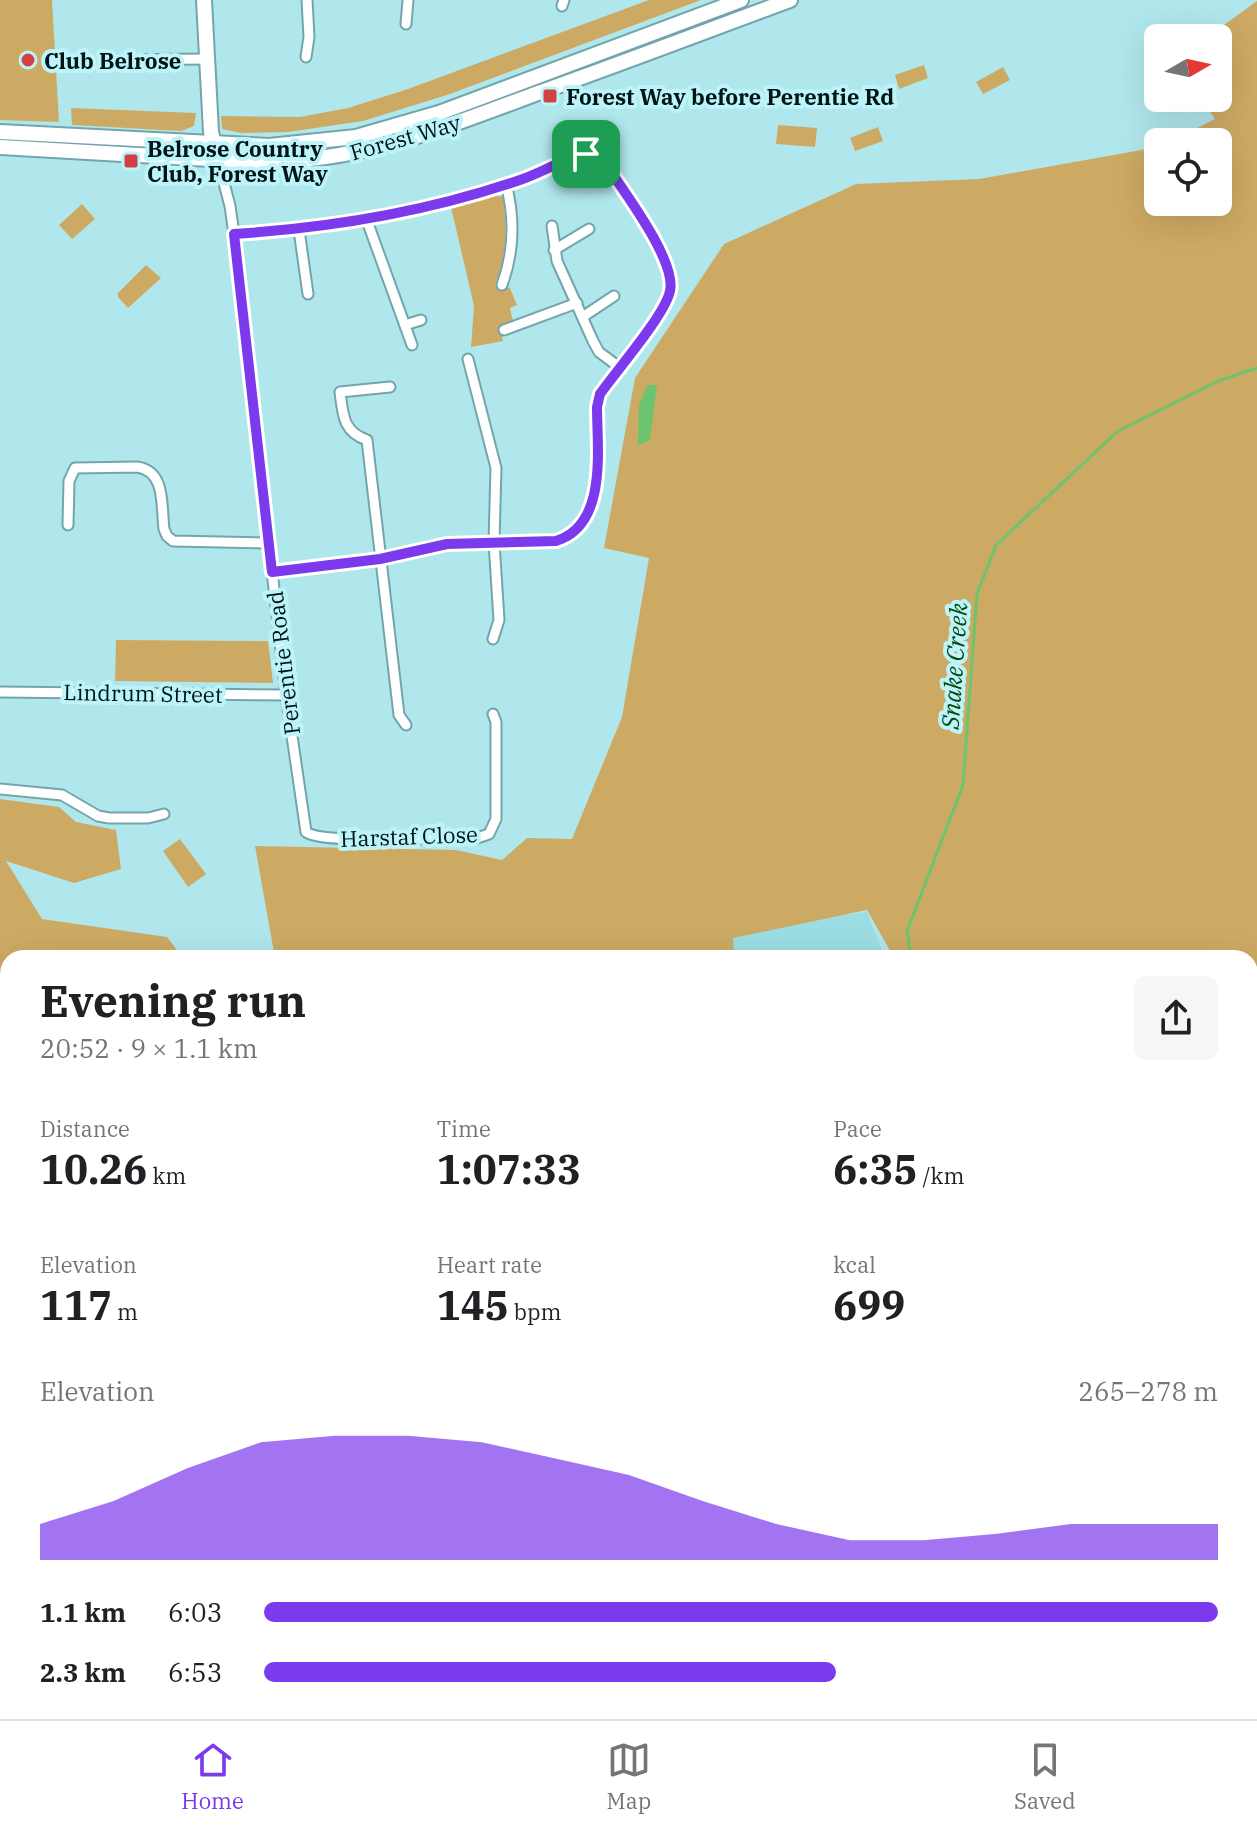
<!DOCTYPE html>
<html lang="en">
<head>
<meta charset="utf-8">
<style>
	body { margin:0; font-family:"IBM Plex Serif",serif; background:#f6f6f6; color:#202124; height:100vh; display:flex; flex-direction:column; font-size:30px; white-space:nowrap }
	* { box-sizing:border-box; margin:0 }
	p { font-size:26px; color:#757577 }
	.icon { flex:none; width:44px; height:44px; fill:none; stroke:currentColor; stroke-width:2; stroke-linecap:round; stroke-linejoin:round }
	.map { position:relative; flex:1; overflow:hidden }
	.details { position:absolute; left:0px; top:950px; width:1258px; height:770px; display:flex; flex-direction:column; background:#fff; border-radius:24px 24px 0 0; box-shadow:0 8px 32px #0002 }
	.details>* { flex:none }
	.needle { width:52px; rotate:81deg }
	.controls { position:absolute; left:1144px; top:24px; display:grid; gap:16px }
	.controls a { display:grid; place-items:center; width:88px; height:88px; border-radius:12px; background:#fff; box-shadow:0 8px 32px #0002; font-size:40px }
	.pin { position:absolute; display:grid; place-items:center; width:68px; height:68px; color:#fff; margin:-34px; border-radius:16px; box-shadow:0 4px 12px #0006 }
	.round { display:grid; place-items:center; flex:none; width:84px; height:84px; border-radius:12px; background:#f6f6f6 }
	.overview { display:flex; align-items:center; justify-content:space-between; height:136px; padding:0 40px }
	h1 { font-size:44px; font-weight:700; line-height:60px }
	.stats { display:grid; grid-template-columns:repeat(3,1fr); gap:12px; height:136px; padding:8px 40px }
	.stats div { display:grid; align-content:center }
	.stats b { font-size:40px; font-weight:700 }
	.stats small { font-size:22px; font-weight:400 }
	.stats p { font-size:22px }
	.chart { height:224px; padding:16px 40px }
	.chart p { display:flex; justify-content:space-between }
	.chart svg { width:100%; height:144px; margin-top:8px; fill:#7c3aed; opacity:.7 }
	ul { padding:0 40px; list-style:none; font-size:26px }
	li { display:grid; grid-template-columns:128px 96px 1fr; align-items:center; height:60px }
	li i { height:20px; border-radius:10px; background:#7c3aed }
	.tab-bar { display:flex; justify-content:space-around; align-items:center; height:112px; border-top:2px solid #e0e0e0; background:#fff; font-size:22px; color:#757577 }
	.tab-bar a { display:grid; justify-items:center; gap:4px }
	.tab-bar .current { color:#7c3aed }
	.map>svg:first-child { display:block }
	.built { fill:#9cdde4 }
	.green { fill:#cdaa64 }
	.water { fill:#6cc56e }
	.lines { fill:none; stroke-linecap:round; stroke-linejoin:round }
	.stream { stroke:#6cc56e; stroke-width:3 }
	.street-casing { stroke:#72a6ac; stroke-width:13 }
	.secondary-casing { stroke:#72a6ac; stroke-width:18 }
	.primary-casing { stroke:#72a6ac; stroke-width:18 }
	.street { stroke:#fff; stroke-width:9 }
	.secondary { stroke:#fff; stroke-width:14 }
	.primary { stroke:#fff; stroke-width:14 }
	.route-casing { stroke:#fff; stroke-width:16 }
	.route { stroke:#7c3aed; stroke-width:10 }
	.poi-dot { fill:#d14143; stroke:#bdf4fa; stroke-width:3 }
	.labels { text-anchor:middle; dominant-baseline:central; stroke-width:8; stroke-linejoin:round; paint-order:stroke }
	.poi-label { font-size:22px; font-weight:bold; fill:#011416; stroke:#bdf4fa; text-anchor:start }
	.street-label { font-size:22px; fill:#011416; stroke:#bdf4fa }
	.water-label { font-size:24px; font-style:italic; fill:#07480f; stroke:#bdf4fa }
</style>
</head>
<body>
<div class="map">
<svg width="1257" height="1719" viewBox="0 0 1257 1719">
	<rect width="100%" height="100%" fill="#b0e7ec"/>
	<polygon class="built" points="867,912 885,958 735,958 730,935 759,927"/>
	<g class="green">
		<polygon points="0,0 52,0 59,122 0,120"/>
		<polygon points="649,0 701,0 450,94 363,121 288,132 241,133 222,129 221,116 300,117 348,108 408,89"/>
		<polygon points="1257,1 1257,1719 1225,1719 1218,1712 1250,1712 1250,958 894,958 867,910 733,938 734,958 275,958 255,846 456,850 502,860 527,838 572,839 622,717 649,558 604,548 635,378 724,244 856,184 979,179 1158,147 1158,202 1218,202 1218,142 1170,142 1215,119 1201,98 1218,98 1218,38 1206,38"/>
		<polygon points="924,65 928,78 899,89 895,75"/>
		<polygon points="1003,67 1010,80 983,94 976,82"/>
		<polygon points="71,108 196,113 194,126 181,131 72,125"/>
		<polygon points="778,125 817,128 815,147 776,144"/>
		<polygon points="878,127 883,141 855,151 850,138"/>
		<path d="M495,195L503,197C507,228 507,256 495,285L510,288L517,305L510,308L513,321L500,327L503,341L471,347L474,306L451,207Z"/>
		<polygon points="82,204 95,219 72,239 59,225"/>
		<polygon points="146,265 161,278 128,308 118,297 118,293"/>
		<polygon points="116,640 268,641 273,683 115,681"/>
		<polygon points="0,799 59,807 76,822 116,830 121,869 74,883 6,861 42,919 167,937 183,958 8,958 8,1712 644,1712 646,1719 0,1719"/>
		<polygon points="180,839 206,874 188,887 163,851"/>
		<rect x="782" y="1712" width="289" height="7"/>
	</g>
	<polygon class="water" points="647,385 657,385 650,440 638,446 639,406"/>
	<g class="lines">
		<g class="stream">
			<polyline points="911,958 907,931 963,785 977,594 996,545 1118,431 1218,381 1257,368"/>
			<polyline points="0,1305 8,1305"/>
			<polyline points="1232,1712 1241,1719"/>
		</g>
		<defs>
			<g id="street">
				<polyline points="562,6 564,0"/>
				<polyline points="406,24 408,0"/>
				<polyline points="306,57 309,37 307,0"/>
				<polyline points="105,60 207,59"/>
				<path d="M218,160L230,206L234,234L286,695L306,832C323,845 447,837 477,838L489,834L496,819V722L493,714"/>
				<polyline points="366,218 412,345"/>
				<polyline points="552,226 557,261 593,341 599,352 619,367"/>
				<polyline points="299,230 308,294"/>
				<path d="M234,234L323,227L439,203L519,181L586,154L595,155L603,160C620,187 671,253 671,282C671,293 666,302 661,312L600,394L597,407C597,451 607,532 548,542L447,544L380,559L272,572"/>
				<polyline points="554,250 589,229"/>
				<path d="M502,285C514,252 515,218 506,184"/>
				<polyline points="584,316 614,296"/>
				<polyline points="405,325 421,320"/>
				<polyline points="504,330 577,303"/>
				<polyline points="468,359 496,468 494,542 499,620 493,639"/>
				<path d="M390,387L340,392C343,415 343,432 367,440L399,715L406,725"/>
				<path d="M68,525L69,481L75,468L137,467C166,471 161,505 164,529L167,536L173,541L269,543"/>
				<polyline points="0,692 286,695"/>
				<polyline points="0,789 62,795 98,816 109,818 148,818 164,814"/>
				<polyline points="1250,1201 1257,1198"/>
				<polyline points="1250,1631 1257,1640"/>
				<polyline points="769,1712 769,1719"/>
				<polyline points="1206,1712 1212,1719"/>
			</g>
			<polyline id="secondary" points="204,0 211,132 216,152"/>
			<g id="primary">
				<polyline points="0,132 269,146 356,137 439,113 741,0"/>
				<path d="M0,147L262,162C365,161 443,128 538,93C622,63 706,31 790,0"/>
			</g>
		</defs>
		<use href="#street" class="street-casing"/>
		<use href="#secondary" class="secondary-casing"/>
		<use href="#primary" class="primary-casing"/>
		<use href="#street" class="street"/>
		<use href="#secondary" class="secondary"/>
		<use href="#primary" class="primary"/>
	</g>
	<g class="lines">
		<defs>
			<path id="route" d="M586,154L595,155L603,160C621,188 677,260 670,291C665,315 617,370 600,394L597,407C597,449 608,525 556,541L447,544L380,559L272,572L234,234C330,228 426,212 517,181C540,174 562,159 586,154Z"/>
		</defs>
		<use href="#route" class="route-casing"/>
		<use href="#route" class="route"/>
	</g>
	<g class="poi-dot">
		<circle cx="28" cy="60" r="8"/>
		<rect x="542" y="88" width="16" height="16" rx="4"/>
		<rect x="123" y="153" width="16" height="16" rx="4"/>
	</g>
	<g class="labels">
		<g class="poi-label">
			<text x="44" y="60">Club Belrose</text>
			<text x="566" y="96">Forest Way before Perentie Rd</text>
			<text x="147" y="148">Belrose Country<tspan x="147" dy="25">Club, Forest Way</tspan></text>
		</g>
		<g class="street-label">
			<text transform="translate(405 137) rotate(-16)">Forest Way</text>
			<text transform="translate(283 663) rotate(-97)">Perentie Road</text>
			<text transform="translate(143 693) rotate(1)">Lindrum Street</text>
			<text transform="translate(409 836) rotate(-2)">Harstaf Close</text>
		</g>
		<g class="water-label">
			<text transform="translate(954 666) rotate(-86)">Snake Creek</text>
		</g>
	</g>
</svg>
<div class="controls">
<a><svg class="needle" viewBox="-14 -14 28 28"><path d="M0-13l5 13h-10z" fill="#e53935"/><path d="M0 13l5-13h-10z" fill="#757577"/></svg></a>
<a><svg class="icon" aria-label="locate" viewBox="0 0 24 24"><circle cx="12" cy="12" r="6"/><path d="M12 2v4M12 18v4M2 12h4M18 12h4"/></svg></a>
</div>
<div class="pin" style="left:586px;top:154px;background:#1e9e55"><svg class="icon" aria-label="arrive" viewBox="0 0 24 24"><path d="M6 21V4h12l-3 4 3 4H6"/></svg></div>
<section class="details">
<div class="overview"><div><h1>Evening run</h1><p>20:52 · 9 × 1.1 km</p></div><a class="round"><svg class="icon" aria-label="share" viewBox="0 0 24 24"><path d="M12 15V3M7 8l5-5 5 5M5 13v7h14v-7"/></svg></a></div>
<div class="stats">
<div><p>Distance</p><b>10.26<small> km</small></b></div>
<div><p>Time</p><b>1:07:33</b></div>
<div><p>Pace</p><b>6:35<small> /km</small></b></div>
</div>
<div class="stats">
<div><p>Elevation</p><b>117<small> m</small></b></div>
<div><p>Heart rate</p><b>145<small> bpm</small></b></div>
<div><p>kcal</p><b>699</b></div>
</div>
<div class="chart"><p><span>Elevation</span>265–278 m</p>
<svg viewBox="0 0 160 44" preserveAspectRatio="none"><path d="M0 44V33L10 26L20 16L30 8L40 6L50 6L60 8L70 13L80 18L90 26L100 33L110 38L120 38L130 36L140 33L150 33L160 33V44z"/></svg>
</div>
<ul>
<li><b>1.1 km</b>6:03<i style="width:100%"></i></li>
<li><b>2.3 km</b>6:53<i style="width:60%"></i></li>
</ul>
</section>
</div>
<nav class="tab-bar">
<a class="current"><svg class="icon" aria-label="home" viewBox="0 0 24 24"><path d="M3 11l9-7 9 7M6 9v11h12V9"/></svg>Home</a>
<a><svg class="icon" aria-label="map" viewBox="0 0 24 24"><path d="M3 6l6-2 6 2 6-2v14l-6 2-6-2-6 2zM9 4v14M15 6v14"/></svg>Map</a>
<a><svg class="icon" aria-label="saved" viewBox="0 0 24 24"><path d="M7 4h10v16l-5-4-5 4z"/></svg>Saved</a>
</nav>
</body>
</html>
